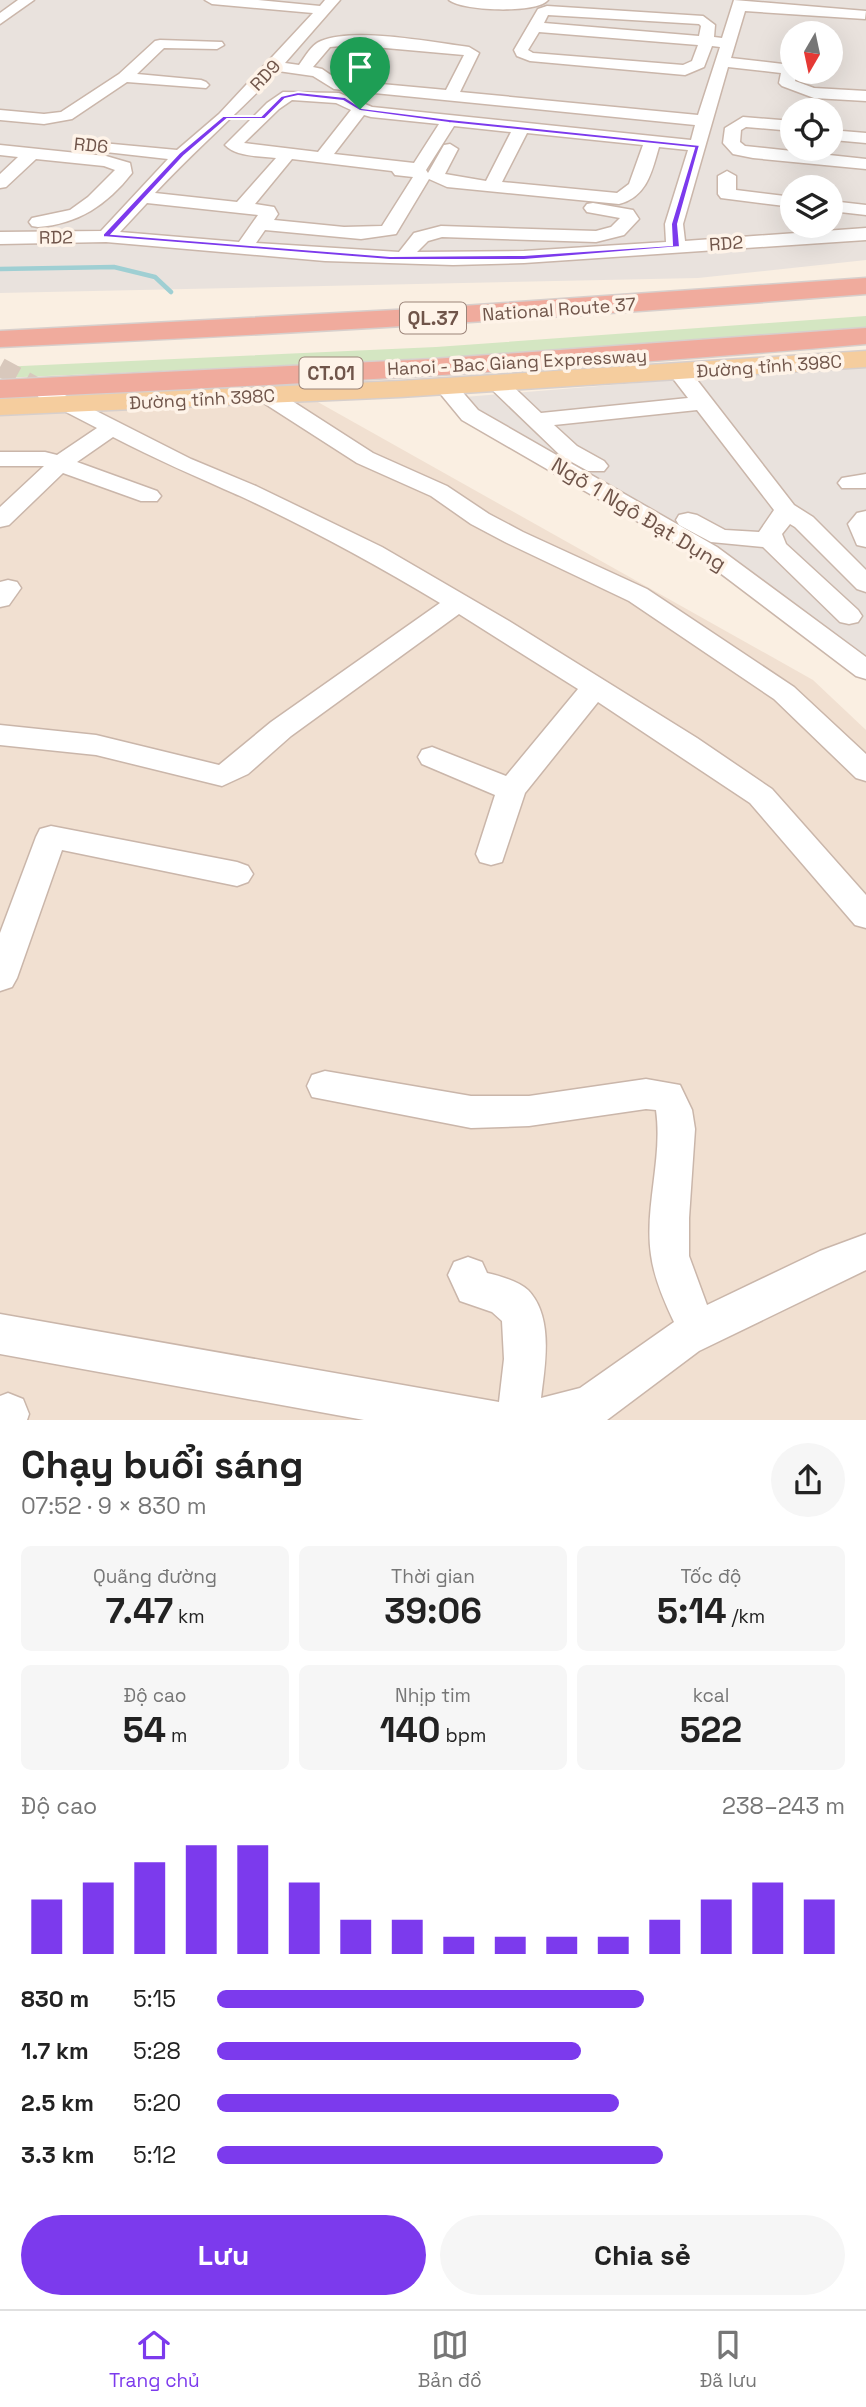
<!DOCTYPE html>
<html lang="vi">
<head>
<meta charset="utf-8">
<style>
	body { margin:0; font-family:"Space Grotesk",sans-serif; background:#f6f6f6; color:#222; height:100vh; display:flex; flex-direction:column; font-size:26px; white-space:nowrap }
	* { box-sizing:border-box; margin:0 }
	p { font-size:23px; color:#767676 }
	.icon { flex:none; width:38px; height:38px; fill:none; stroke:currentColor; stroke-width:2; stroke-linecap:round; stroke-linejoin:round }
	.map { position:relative; height:1420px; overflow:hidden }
	.side { display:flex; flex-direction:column; background:#fff; flex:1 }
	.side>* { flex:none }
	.needle { width:46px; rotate:189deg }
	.tools { position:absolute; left:780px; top:21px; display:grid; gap:14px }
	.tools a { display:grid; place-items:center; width:63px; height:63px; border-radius:50%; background:#fff; box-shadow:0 7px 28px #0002; font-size:35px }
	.pin { position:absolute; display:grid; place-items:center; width:60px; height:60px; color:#fff; margin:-72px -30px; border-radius:50% 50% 50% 0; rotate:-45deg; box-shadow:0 0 7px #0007 }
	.pin .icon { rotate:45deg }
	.round { display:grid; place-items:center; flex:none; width:74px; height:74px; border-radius:37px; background:#f6f6f6 }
	.summary { display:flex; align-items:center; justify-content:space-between; height:119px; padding:0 21px }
	h1 { font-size:38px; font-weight:700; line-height:52px }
	.metrics { display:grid; grid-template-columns:repeat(3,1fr); gap:10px; height:119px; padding:7px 21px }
	.metrics div { display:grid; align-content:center; border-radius:10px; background:#f6f6f6; text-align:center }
	.metrics b { font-size:35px; font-weight:700 }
	.metrics small { font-size:19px; font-weight:400 }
	.metrics p { font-size:19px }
	.chart { height:196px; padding:14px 21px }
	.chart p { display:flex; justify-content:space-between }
	.chart svg { width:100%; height:126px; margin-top:7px; stroke:#7c3aed; stroke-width:6 }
	.primary-button { display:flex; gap:14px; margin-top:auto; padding:14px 21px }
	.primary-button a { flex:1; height:80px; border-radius:42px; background:#7c3aed; color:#fff; font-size:28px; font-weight:700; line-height:80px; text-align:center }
	.primary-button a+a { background:#f6f6f6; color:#222 }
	ul { padding:0 21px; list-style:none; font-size:23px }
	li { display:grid; grid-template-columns:112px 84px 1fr; align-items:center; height:52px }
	li i { height:18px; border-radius:9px; background:#7c3aed }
	.tabs { display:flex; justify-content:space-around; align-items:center; height:98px; border-top:2px solid #e0e0e0; background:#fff; font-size:19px; color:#767676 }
	.tabs a { display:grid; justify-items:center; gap:4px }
	.tabs .on { color:#7c3aed }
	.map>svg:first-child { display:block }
	.residential { fill:#f1e0d1 }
	.industrial { fill:#e9e2dd; fill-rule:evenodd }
	.green { fill:#d4e6c2 }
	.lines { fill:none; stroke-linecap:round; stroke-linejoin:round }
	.stream { stroke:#9fcfd3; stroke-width:4.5 }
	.minor-tunnel-far1 { stroke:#d8c8bc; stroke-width:19; stroke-dasharray:19 10; stroke-linecap:butt }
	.minor-tunnel { stroke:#d8c8bc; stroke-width:24; stroke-dasharray:24 12; stroke-linecap:butt }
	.minor-casing { stroke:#cab6aa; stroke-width:3 }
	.major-casing { stroke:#d7cfcc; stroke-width:3 }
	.highway-casing { stroke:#d7cfcc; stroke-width:3 }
	.minor { fill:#fff; fill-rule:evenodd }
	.major { fill:#f5cd9e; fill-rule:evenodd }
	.highway { fill:#f0ab9d; fill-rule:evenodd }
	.route { fill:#7c3aed; stroke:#fff; stroke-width:2; fill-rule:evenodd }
	.labels { text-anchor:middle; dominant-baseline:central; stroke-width:7; stroke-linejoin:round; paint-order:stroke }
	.far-street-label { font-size:18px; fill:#70554a; stroke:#fef3e8 }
	.shield { fill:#fef3e8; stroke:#9b8479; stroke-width:2 }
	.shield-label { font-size:19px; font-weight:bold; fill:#70554a }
	.street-label { font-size:21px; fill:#70554a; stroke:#fef3e8 }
</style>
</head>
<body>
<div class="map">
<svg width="866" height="1420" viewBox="0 0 866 1420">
	<rect width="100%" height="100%" fill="#faefe2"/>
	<polygon class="residential" points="284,383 813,680 866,730 866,1420 0,1420 0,396"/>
	<g class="industrial">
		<path d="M0,0H866V260L698,278L0,293ZM793,33H831V72H793ZM793,110H831V149H793ZM793,187H831V226H793Z"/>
		<polygon points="866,364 866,672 452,398"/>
	</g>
	<path class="green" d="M866,316V328C578,353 289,366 0,378V367L436,347Z"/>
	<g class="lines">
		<polyline class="stream" points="0,269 114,267 155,277 171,292"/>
		<polyline class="minor-tunnel-far1" points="0,367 42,390"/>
		<polyline class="minor-tunnel" points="39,389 45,392"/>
		<defs>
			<g id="minor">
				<polygon points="18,0 34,0 0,24 0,13"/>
				<path d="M205,0H258L320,6L325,0H340L285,63L299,65C305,57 311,45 321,41C354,27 432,42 469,47L479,53L460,92L698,115L720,47L712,46L704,67L685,75L530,61L517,56L514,50L538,9L547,6L703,16L715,25L714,37L722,38L734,0L866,11L865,19L745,11L731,58L783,64L786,52L793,48V72H797L795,81L814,88L866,91V101L814,98L782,86L779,83L781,73L728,67L683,224L685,241L866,228V240L524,263L453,265L325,261L106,242L0,244V232L101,231L168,159L97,151L91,150L89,146L91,142L177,150L219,114L313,13L212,4ZM548,15L699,24L701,26L699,36L544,23ZM539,32L698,45L692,61L683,65L533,53L528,50ZM352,45L464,55L446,90L338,80L322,69L313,67L330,47ZM278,71L313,76L334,89L695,125L691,140L372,107L339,93L283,92L267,103L225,145C236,157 260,156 276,158L237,202L155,193C194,151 238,113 278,71ZM292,100L336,103L351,110L318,152L244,143L279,109ZM364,115L371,117L439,124L414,163L334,154ZM454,126L511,132L486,181L445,174L458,149L450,144L444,145L428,173L426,170ZM527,133L643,145L629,184L617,193L502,182ZM659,147L688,150L665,224L666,242L524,251L417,252L428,241L442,237L596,242L624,235L639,219L633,210L593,203L587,204L584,208L587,212L620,218L611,227L596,231L441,226L414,233L399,252L256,243L265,230L361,239L396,234L429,179L447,187L619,204C647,197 652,171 659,147ZM292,159L392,171L395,175L413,177L382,226L344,227L274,220L278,214L274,207L255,204ZM147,203L258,215L239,242L120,232Z"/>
				<path d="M449,0H548C537,14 462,11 449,0Z"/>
				<polygon points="160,40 222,42 224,45 217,49 164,48 137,74 201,80 206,82 209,85 206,88 127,82 72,119 44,124 0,120 0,110 44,114 61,112 119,74 155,41"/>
				<polygon points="743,117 793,121 793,131 746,127 741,130 740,142 745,146 866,159 866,169 753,158 733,154 723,143 725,128"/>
				<polygon points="831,127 842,131 866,133 866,143 833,140"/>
				<path d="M0,145L106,156L130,163L132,173C107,205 78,224 38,227L32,226L29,222L32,218L70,210L88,197L115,170L104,166L36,159L6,187L0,188V174L18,157L0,155Z"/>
				<polygon points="727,171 736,176 736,190 793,197 793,207 721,198 718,194 718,176"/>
				<polygon points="831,201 866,205 866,215 831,211"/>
				<polygon points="679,366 687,367 794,505 813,517 866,570 866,592 857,589 795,527 790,524 782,534 786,544 858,610 862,616 858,622 849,624 840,622 763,547 711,542 679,525 676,520 679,515 688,513 697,515 725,530 759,532 774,510 697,410 554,425 577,446 604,461 608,466 604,471 588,471 561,456 485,383 488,378 504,378 541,413 688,398 668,372 671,367"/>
				<polygon points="445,380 453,381 478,410 717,547 866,657 866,679 856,676 699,557 462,420 434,386 437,381"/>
				<path d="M47,386L191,459L256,486L382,547L509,621L697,738L772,789L866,895V928L855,925L750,803L598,702L525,793L502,862L491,865L480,862L476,854L495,795L422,764L418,757L422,750L432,747L506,776L578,689L459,614L291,736L248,774L222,786L96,755L0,745V725L96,735L219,765L271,722L440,603C375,564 309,528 240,496C197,477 155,459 113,437L77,462L157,491L161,496L157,501H141L63,473L9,525L0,527V507L44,466H0V452H45L57,455L97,428L39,398L36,393L39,388Z"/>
				<polygon points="267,388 275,390 373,453 447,486 489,514 523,532 647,589 794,687 866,754 866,781 856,778 774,699 629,601 505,542 471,524 431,496 357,463 259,400 256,395 259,390"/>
				<polygon points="866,474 866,488 842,488 838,483 842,478"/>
				<polygon points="866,511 866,547 857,545 848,524 857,513"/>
				<polygon points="8,580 17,582 21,588 9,605 0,607 0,582"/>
				<polygon points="51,826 237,862 248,866 253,874 248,882 237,886 62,850 17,978 12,987 0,991 0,933 36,837 40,829"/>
				<path d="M325,1071L471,1096H529L646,1079L680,1085L692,1110L695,1129L689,1218V1256L707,1305L820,1251L866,1234V1270L699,1351L607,1420H364L0,1354V1314L499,1402L504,1359L502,1321L492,1312L460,1301L448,1275L454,1262L468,1257L482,1262L487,1273C500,1276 518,1281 528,1290C554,1317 545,1365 541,1398L580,1388L674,1322C664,1301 654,1278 651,1255C644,1207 663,1159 656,1110L646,1109L529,1126L471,1128L312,1097L307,1086L312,1075Z"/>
				<polygon points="8,1393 23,1399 29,1414 27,1420 0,1420 0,1396"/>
			</g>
			<polygon id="major" points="866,351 866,367 400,397 0,415 0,399 400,381"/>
			<g id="highway">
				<path d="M866,278V294C578,317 289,334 0,347V331L433,308Z"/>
				<path d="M866,328V344C578,369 289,385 0,398V380L433,359Z"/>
			</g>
		</defs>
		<use href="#minor" class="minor-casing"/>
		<use href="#major" class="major-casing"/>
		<use href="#highway" class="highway-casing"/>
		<use href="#minor" class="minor"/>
		<use href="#major" class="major"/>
		<use href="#highway" class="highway"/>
	</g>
	<path class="route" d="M298,92L345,97L362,108L449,119L700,145L678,224L680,247L524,260H390L103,237V234L179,153L223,116H261L281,96ZM298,96L343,101L360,111L449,123L694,148L671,224L672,245L524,255L390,256L112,234L184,156L227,119H265L285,99Z"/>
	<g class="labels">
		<g class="far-street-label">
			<text transform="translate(265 75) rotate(-47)">RD9</text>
			<text transform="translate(91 145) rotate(6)">RD6</text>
			<text transform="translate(56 237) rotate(-1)">RD2</text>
			<text transform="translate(726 243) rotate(-4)">RD2</text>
			<text transform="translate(559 309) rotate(-4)">National Route 37</text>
			<text transform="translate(517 362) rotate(-3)">Hanoi - Bac Giang Expressway</text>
			<text transform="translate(769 366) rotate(-4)">Đường tỉnh 398C</text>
			<text transform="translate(202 399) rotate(-3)">Đường tỉnh 398C</text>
		</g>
		<g class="shield">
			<rect x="400" y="302.5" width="66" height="31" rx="5"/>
			<rect x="299.5" y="357.5" width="63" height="31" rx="5"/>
		</g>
		<g class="shield-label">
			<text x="433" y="318">QL.37</text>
			<text x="331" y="373">CT.01</text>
		</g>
		<g class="street-label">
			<text transform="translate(639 514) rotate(31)">Ngõ 1 Ngô Đạt Dụng</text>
		</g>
	</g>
</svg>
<div class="tools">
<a><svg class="needle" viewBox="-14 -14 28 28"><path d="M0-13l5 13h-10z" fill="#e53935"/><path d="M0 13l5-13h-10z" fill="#767676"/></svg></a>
<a><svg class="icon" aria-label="locate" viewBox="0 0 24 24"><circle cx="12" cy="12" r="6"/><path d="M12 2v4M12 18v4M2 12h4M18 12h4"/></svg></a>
<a><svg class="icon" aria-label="layers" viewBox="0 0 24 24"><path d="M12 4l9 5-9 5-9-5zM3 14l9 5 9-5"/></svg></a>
</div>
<div class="pin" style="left:360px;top:109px;background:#1e9e55"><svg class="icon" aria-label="arrive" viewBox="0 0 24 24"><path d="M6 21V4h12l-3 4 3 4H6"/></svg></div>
</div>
<section class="side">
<div class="summary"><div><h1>Chạy buổi sáng</h1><p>07:52 · 9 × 830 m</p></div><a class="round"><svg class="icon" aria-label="share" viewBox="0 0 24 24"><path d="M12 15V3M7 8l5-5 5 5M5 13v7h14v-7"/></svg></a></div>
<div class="metrics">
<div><p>Quãng đường</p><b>7.47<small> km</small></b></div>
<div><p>Thời gian</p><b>39:06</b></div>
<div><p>Tốc độ</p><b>5:14<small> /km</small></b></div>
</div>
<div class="metrics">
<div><p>Độ cao</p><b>54<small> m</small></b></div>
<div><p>Nhịp tim</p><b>140<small> bpm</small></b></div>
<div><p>kcal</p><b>522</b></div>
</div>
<div class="chart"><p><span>Độ cao</span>238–243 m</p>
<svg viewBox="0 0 160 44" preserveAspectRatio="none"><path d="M5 44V25M15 44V19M25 44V12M35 44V6M45 44V6M55 44V19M65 44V32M75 44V32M85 44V38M95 44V38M105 44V38M115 44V38M125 44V32M135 44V25M145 44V19M155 44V25"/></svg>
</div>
<ul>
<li><b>830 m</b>5:15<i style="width:68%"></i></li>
<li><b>1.7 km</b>5:28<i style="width:58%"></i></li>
<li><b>2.5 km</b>5:20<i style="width:64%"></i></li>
<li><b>3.3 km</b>5:12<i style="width:71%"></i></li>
</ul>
<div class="primary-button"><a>Lưu</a><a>Chia sẻ</a></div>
</section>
<nav class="tabs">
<a class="on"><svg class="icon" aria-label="home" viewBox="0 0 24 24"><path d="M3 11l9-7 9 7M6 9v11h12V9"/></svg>Trang chủ</a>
<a><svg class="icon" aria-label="map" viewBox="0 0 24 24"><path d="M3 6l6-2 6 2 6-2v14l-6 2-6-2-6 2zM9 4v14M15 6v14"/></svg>Bản đồ</a>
<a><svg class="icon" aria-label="saved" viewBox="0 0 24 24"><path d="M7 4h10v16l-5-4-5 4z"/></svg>Đã lưu</a>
</nav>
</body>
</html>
